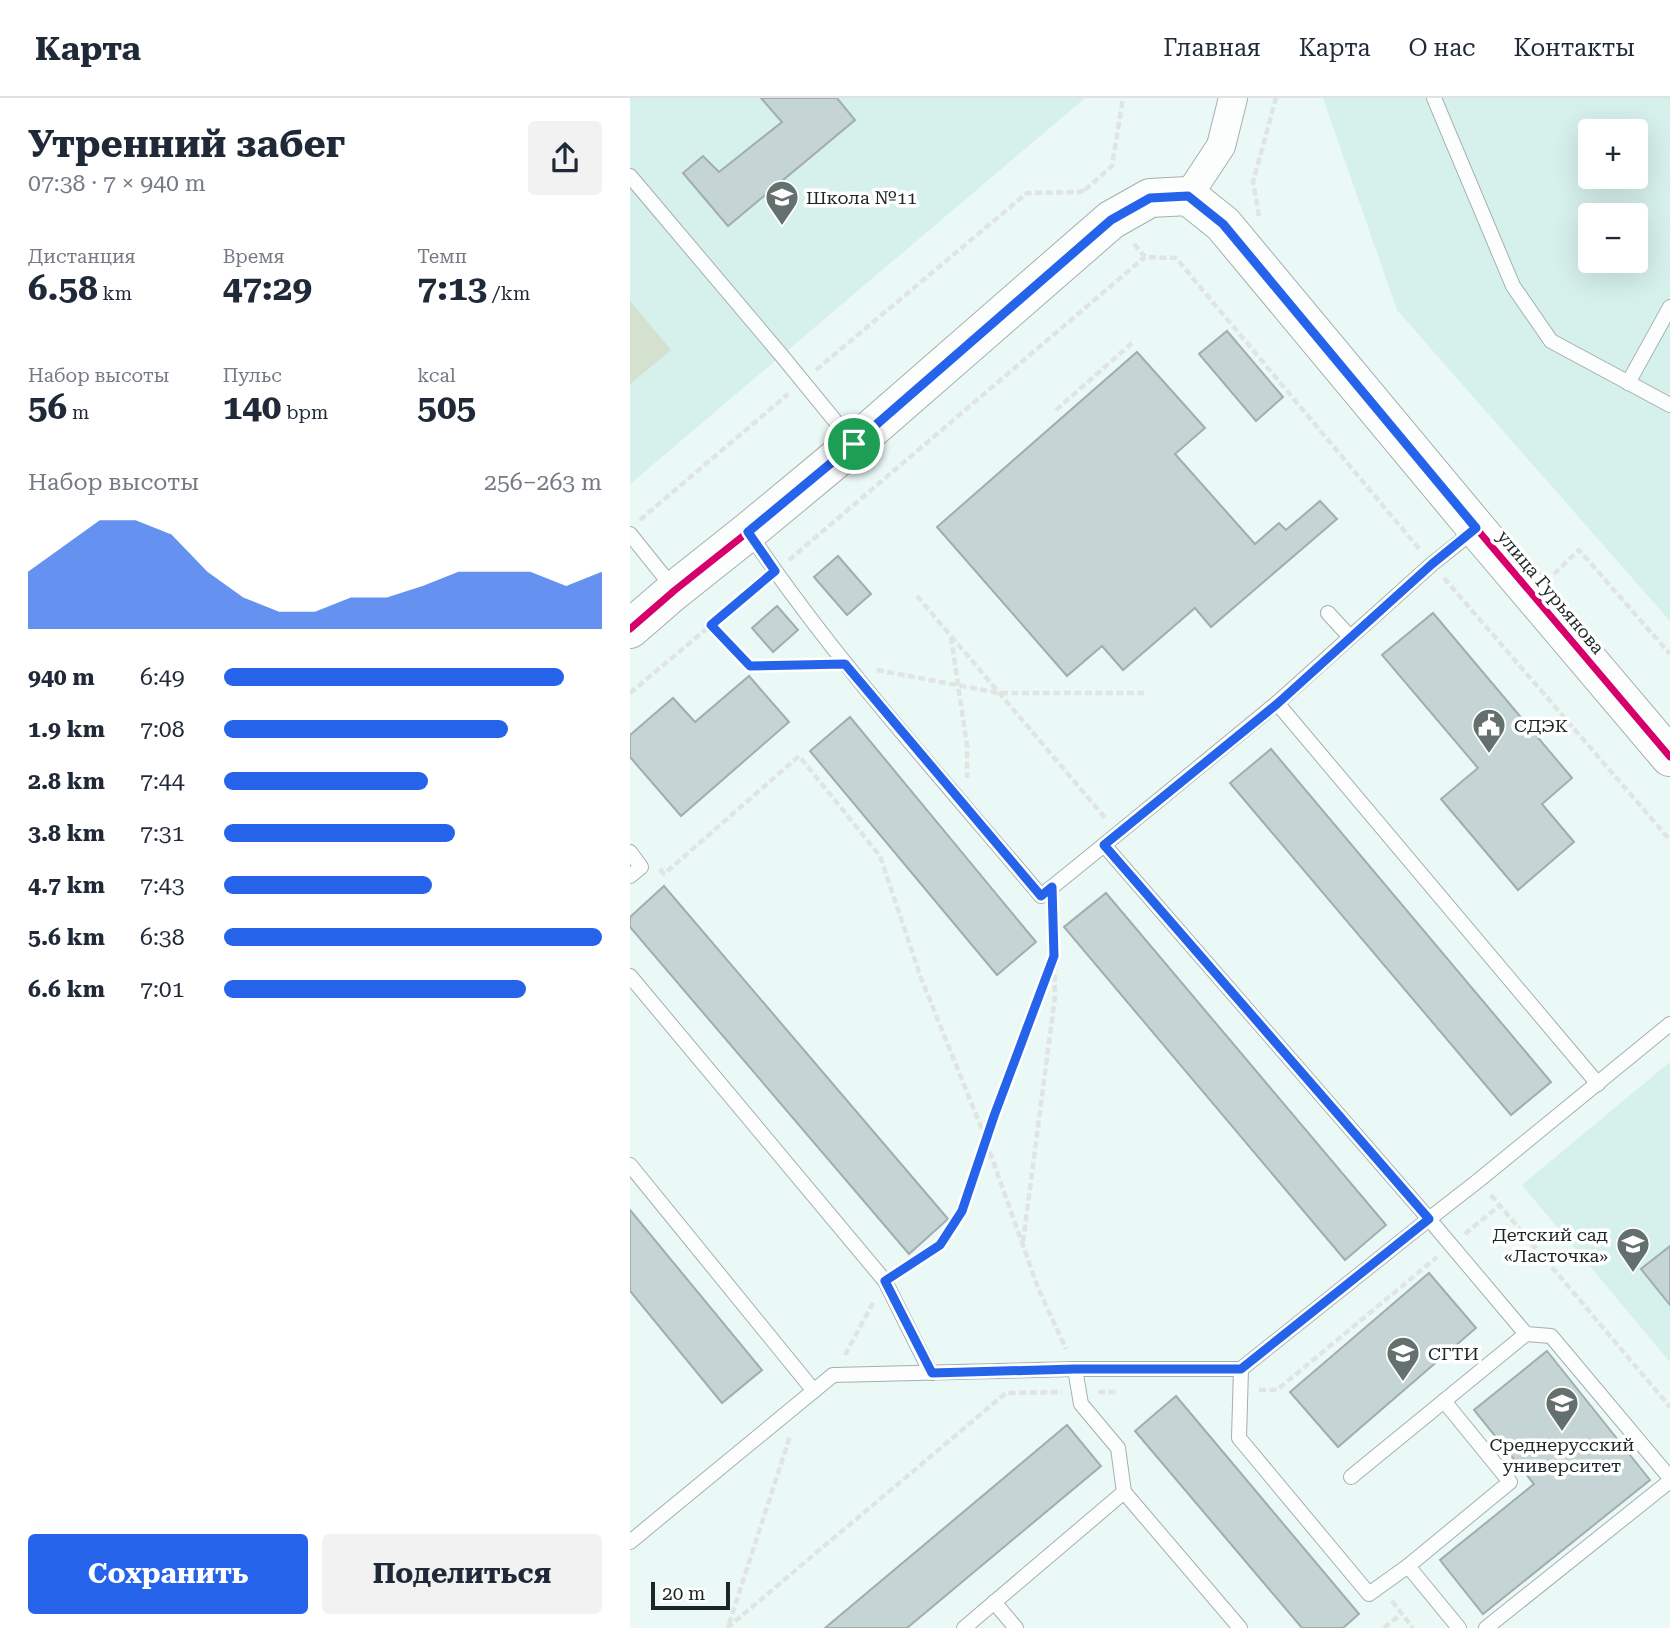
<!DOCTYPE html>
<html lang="ru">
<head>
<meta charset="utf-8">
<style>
	body { margin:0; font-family:"Roboto Serif",serif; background:#f2f2f3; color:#1f2937; height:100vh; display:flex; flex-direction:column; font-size:26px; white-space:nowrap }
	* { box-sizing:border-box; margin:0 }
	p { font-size:23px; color:#747a83 }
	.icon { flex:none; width:38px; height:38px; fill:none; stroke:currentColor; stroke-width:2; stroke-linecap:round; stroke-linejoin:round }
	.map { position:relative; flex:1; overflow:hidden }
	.details { display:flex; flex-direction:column; background:#fff; width:630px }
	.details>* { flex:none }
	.tools { position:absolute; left:948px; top:21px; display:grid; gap:14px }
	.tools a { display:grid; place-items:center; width:70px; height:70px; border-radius:7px; background:#fff; box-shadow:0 7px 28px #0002; font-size:35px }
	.scale { position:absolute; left:21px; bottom:18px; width:79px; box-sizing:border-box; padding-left:7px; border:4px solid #1c2624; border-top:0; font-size:19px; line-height:24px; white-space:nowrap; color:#1c2624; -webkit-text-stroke:5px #fff; paint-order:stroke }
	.pin { position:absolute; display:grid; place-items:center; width:60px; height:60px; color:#fff; margin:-30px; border:4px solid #fff; border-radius:50%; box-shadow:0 2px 7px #0007 }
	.round { display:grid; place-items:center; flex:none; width:74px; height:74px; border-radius:7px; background:#f2f2f3 }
	.head { display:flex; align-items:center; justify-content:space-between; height:119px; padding:0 28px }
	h1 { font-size:38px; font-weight:700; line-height:52px }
	.figures { display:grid; grid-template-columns:repeat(3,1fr); gap:10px; height:119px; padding:7px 28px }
	.figures div { display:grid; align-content:center }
	.figures b { font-size:35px; font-weight:700 }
	.figures small { font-size:19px; font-weight:400 }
	.figures p { font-size:19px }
	.chart { height:196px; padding:14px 28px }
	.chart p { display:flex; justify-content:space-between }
	.chart svg { width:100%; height:126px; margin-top:7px; fill:#2563eb; opacity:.7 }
	.action { display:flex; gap:14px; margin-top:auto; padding:14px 28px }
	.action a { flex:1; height:80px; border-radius:7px; background:#2563eb; color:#fff; font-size:28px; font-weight:700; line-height:80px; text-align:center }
	.action a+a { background:#f2f2f3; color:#1f2937 }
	ul { padding:0 28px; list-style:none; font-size:23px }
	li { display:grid; grid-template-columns:112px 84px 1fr; align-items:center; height:52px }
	li i { height:18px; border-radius:9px; background:#2563eb }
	header { display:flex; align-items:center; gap:42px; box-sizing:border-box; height:98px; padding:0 35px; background:#fff; border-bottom:2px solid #e0e1e3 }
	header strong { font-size:33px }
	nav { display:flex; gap:38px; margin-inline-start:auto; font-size:24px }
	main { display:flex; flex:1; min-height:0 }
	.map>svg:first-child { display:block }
	.built { fill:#d6f0ec; fill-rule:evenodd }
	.green { fill:#d3e1ce }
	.building { fill:#c5d5d6; stroke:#a2adad; stroke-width:2 }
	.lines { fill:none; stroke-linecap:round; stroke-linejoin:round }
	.lane-casing { stroke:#a5afae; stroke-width:16 }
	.street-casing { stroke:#a5afae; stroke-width:30 }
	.secondary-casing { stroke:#a5afae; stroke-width:40 }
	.path { stroke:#e0e4e3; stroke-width:4.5; stroke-dasharray:7 3.5; stroke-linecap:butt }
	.lane { stroke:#fcfefe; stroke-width:14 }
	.street { stroke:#fcfefe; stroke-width:28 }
	.secondary { stroke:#fcfefe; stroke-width:38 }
	.cycleway-casing { stroke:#fff; stroke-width:11 }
	.cycleway { stroke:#d6006c; stroke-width:7 }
	.route-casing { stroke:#fff; stroke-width:14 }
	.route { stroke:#2563eb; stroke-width:9 }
	.labels { text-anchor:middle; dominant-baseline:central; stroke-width:7; stroke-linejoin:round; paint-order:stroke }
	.poi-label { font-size:18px; fill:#1c2624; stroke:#fff; text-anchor:start }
	.street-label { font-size:18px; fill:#1c2624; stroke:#fff }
</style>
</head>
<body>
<header>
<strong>Карта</strong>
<nav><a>Главная</a><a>Карта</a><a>О нас</a><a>Контакты</a></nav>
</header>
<main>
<section class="details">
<div class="head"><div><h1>Утренний забег</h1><p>07:38 · 7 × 940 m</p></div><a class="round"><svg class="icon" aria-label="share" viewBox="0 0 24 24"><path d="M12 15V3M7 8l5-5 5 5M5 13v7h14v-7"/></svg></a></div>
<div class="figures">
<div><p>Дистанция</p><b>6.58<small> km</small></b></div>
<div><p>Время</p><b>47:29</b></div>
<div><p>Темп</p><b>7:13<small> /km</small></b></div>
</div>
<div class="figures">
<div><p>Набор высоты</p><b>56<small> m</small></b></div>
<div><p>Пульс</p><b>140<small> bpm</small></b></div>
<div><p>kcal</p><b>505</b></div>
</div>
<div class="chart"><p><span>Набор высоты</span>256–263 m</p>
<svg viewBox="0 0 160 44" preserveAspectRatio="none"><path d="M0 44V24L10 15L20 6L30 6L40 11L50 24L60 33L70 38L80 38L90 33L100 33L110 29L120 24L130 24L140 24L150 29L160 24V44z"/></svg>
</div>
<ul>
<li><b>940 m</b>6:49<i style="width:90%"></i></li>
<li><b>1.9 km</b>7:08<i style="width:75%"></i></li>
<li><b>2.8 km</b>7:44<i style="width:54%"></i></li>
<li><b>3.8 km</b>7:31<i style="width:61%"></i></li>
<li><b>4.7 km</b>7:43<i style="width:55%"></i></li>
<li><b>5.6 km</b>6:38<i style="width:100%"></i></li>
<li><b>6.6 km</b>7:01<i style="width:80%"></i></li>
</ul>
<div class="action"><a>Сохранить</a><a>Поделиться</a></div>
</section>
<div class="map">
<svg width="1040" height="1530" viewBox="0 0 1040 1530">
	<rect width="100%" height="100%" fill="#eaf8f6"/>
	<g class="built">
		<polygon points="0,0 455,0 0,386"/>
		<path d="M693,0H1040V523L767,212ZM961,33H1006V79H961ZM961,117H1006V163H961Z"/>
		<polygon points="1040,964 1040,1264 892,1087"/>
	</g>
	<polygon class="green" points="0,203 41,252 0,286"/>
	<g class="building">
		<polygon points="131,0 207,0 225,22 98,128 53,75 73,58 89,74 152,24"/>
		<polygon points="597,233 653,299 626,323 569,256"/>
		<polygon points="507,254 575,330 545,356 625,446 649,425 656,432 690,403 707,421 581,529 565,510 493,572 472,548 437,578 307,429"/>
		<polygon points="208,458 241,496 217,517 184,479"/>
		<polygon points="147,508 168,532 143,554 122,530"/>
		<polygon points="803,515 942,680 912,706 944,744 888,792 811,701 848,670 752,557"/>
		<polygon points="119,578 159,624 51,718 0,659 0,637 43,600 65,624"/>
		<polygon points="220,619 406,844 367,877 180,653"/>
		<polygon points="641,651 921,984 881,1017 600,685"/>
		<polygon points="34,788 318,1121 279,1156 0,829 0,819"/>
		<polygon points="476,795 756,1127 715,1162 434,829"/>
		<polygon points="0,1112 132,1272 92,1305 0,1193"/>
		<polygon points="1040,1148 1040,1207 1011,1171"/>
		<polygon points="799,1175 846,1230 708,1349 660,1294"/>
		<polygon points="917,1253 1020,1382 853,1516 810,1462 904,1386 844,1312"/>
		<polygon points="546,1298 729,1516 713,1530 672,1530 505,1333"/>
		<polygon points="437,1327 471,1368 277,1530 195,1530"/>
	</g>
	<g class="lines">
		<defs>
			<g id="lane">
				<polyline points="804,0 883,188 921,243 1040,307"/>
				<polyline points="0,78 152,258 224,346"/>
				<polyline points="998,285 1040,209"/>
				<path d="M119,435C206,564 311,679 411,798L474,747"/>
				<polyline points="0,436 44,491"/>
				<polyline points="698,515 720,539"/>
				<polyline points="647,605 802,466 846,431"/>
				<polyline points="0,754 11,769 0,778"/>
				<polyline points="0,878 255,1183 301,1275"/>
				<polyline points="968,986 647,605 474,747 799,1121 896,1236 921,1238 1040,1380"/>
				<polyline points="0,1067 184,1293"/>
				<polyline points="611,1271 609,1340 739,1496 778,1468 829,1530"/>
				<polyline points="721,1379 896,1236"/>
				<polyline points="494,1394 610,1530"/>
				<polyline points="0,1444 203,1277 445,1271 611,1271 799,1121 849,1082 1040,926"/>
				<polyline points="778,1468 880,1384 814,1303"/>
				<polyline points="364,1504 386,1530"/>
				<polyline points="334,1530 494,1394 488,1350 451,1306 445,1271"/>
				<polyline points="856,1530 1040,1383"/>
			</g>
			<polyline id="street" points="558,98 591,48 603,0"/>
			<polyline id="secondary" points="0,531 45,492 118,434 224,346 481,122 520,100 558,98 593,126 846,430 1040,659"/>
		</defs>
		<use href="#lane" class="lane-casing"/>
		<use href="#street" class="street-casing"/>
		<use href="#secondary" class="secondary-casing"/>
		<g class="path">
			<polyline points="457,92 456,91 482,68 493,0"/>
			<polyline points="629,118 623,84 646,0"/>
			<polyline points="504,146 515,159 546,160 790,452"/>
			<polyline points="186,272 397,95 450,94 456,91"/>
			<polyline points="426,312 502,245"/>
			<polyline points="10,422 158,296"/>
			<polyline points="159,462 515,159"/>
			<polyline points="924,476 949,452 1040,556"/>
			<polyline points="814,480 1040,742"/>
			<polyline points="287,498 477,722"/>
			<polyline points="81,527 120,567 193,566"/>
			<polyline points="321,539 337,648 337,680"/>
			<polyline points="247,572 369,595 514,595"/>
			<polyline points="0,595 131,485"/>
			<polyline points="30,771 34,776 169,658 250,758 291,880 351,1029 408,1190 436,1251"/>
			<polyline points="861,1097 1040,1309"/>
			<polyline points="835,1136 870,1107"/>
			<polyline points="393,1144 425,898 423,812"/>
			<polyline points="270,1174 310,1147 332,1113 364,1018 422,862"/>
			<polyline points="215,1257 244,1203"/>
			<polyline points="629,1292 647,1292 807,1159"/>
			<polyline points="468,1294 488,1294"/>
			<polyline points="762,1503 783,1530"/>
			<polyline points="99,1526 160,1338"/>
			<polyline points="97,1530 376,1295 432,1294"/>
			<polyline points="754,1530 771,1516"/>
		</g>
		<use href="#lane" class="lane"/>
		<use href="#street" class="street"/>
		<use href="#secondary" class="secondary"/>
		<defs>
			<polyline id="cycleway" points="0,531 45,492 118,434 224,346 481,122 520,100 558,98 593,126 846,430 1040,659"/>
		</defs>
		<use href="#cycleway" class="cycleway-casing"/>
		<use href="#cycleway" class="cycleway"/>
	</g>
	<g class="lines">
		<defs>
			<polygon id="route" points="558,98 593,126 846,430 802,466 647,606 474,747 799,1121 611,1271 445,1271 302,1275 255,1183 310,1147 332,1113 364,1018 424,858 422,789 411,798 215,566 120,568 81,527 145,473 118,434 224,346 481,122 520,100"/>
		</defs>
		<use href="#route" class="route-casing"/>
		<use href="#route" class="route"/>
	</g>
	<defs>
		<symbol id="school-pin" viewBox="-11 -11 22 30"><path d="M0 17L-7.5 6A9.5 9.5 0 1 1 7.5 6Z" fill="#64706e" stroke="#fff"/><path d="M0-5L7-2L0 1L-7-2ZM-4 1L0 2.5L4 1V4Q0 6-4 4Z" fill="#fff"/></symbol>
		<symbol id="civic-pin" viewBox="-11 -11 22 30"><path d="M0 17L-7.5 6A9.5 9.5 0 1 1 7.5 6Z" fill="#64706e" stroke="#fff"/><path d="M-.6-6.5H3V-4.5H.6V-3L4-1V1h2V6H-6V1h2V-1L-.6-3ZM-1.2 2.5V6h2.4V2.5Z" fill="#fff"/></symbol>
		<symbol id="university-pin" viewBox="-11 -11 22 30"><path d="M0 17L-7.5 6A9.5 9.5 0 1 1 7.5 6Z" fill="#64706e" stroke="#fff"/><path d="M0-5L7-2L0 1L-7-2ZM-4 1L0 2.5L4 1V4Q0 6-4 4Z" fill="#fff"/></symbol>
	</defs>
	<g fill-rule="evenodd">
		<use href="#school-pin" x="133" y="80" width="38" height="52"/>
		<use href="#civic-pin" x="840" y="608" width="38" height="52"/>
		<use href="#school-pin" x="984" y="1127" width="38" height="52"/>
		<use href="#university-pin" x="754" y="1236" width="38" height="52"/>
		<use href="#university-pin" x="913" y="1286" width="38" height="52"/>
	</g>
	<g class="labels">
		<g class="poi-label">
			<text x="176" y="99">Школа №11</text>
			<text x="884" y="627">СДЭК</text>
			<text x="978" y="1136" text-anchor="end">Детский сад<tspan x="978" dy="21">«Ласточка»</tspan></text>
			<text x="798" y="1255">СГТИ</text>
			<text x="932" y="1346" text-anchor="middle">Среднерусский<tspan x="932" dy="21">университет</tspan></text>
		</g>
		<g class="street-label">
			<text transform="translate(921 494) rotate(50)">улица Гурьянова</text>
		</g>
	</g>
</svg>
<div class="tools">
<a>+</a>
<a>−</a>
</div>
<div class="scale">20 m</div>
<div class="pin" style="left:224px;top:346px;background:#1e9e55"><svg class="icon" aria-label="arrive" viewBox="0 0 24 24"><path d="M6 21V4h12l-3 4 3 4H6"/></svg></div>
</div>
</main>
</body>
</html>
